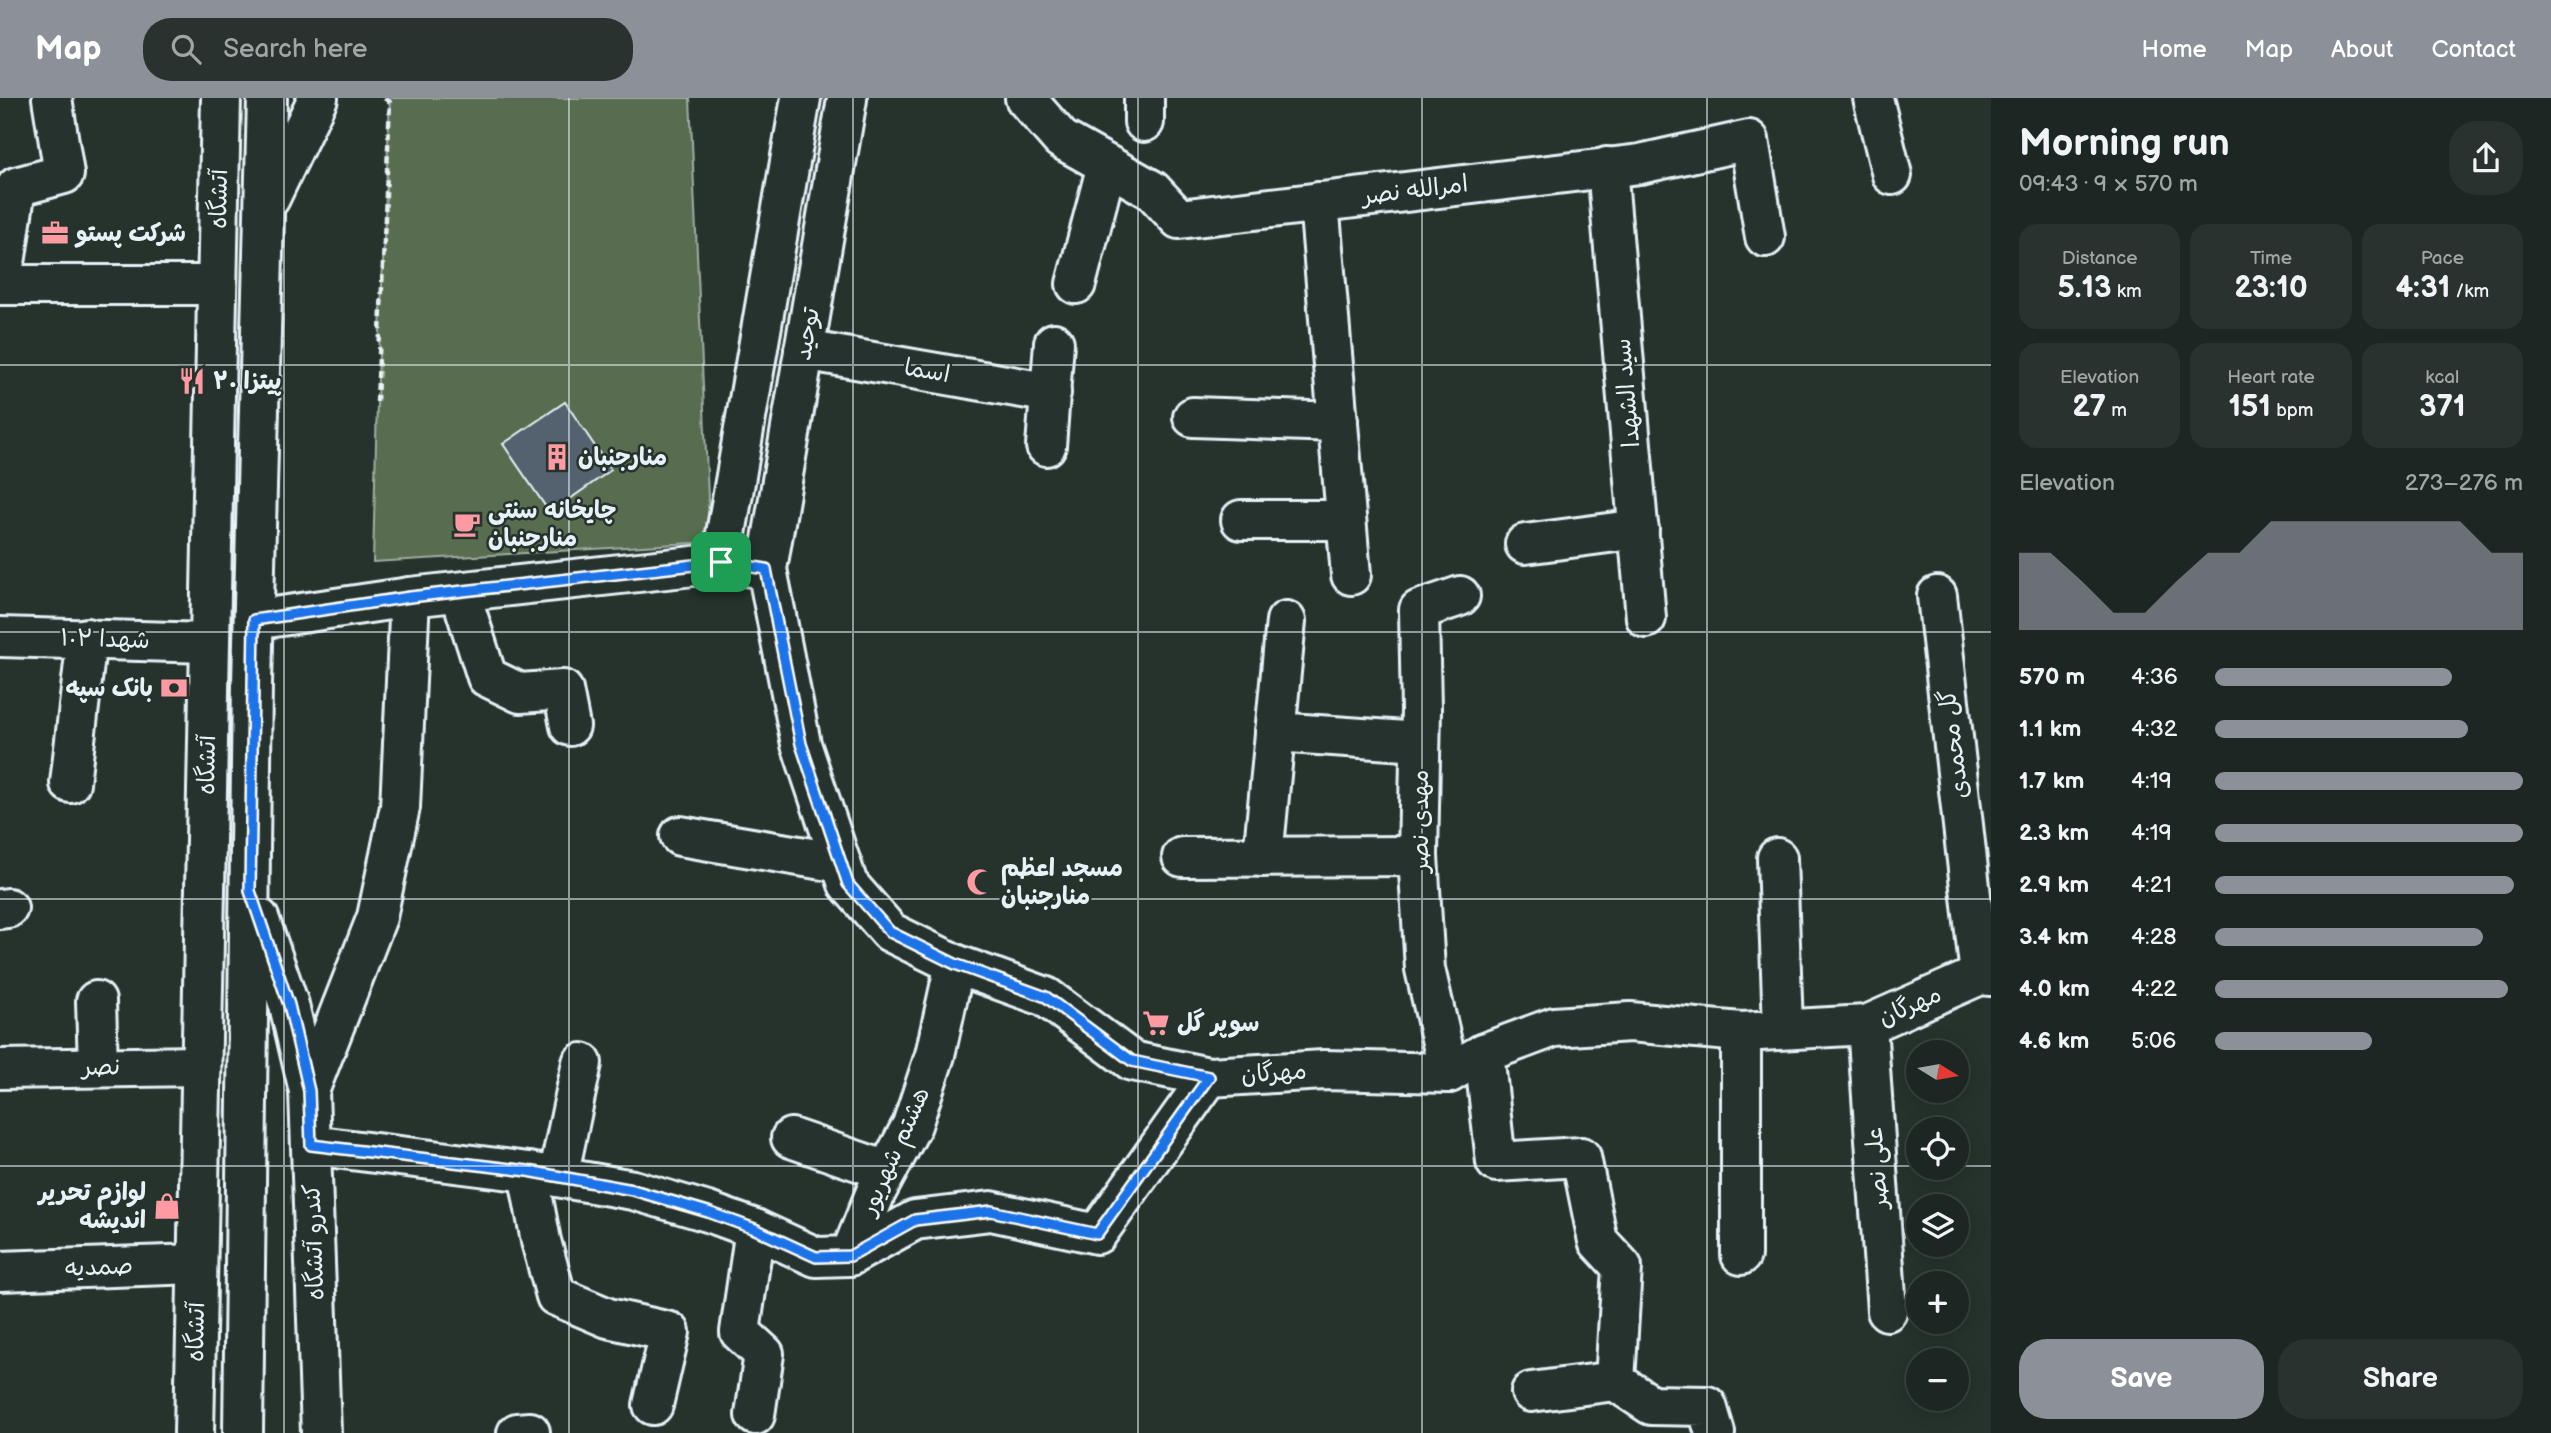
<!DOCTYPE html>
<html lang="en">
<head>
<meta charset="utf-8">
<style>
	body { margin:0; font-family:"Balsamiq Sans","Playpen Sans Arabic",sans-serif; background:#29322f; color:#f1f3f6; height:100vh; display:flex; flex-direction:column; font-size:26px; white-space:nowrap }
	* { box-sizing:border-box; margin:0 }
	p { font-size:23px; color:#a0a5a5 }
	.icon { flex:none; width:38px; height:38px; fill:none; stroke:currentColor; stroke-width:2; stroke-linecap:round; stroke-linejoin:round }
	.map { position:relative; flex:1; overflow:hidden }
	.drawer { display:flex; flex-direction:column; background:#1c2622; width:560px }
	.drawer>* { flex:none }
	.needle { width:46px; rotate:101deg }
	.controls { position:absolute; left:1906px; top:942px; display:grid; gap:14px }
	.controls a { display:grid; place-items:center; width:63px; height:63px; border-radius:50%; background:#1c2622; box-shadow:0 4px 18px #0003,0 0 0 2px #3a4340; font-size:35px }
	.pin { position:absolute; display:grid; place-items:center; width:60px; height:60px; color:#fff; margin:-30px; border-radius:14px; box-shadow:0 4px 10px #0006 }
	.round { display:grid; place-items:center; flex:none; width:74px; height:74px; border-radius:28px; background:#29322f }
	.headline { display:flex; align-items:center; justify-content:space-between; height:119px; padding:0 28px }
	h1 { font-size:38px; font-weight:600; line-height:52px }
	.figures { display:grid; grid-template-columns:repeat(3,1fr); gap:10px; height:119px; padding:7px 28px }
	.figures div { display:grid; align-content:center; border-radius:18px; background:#29322f; text-align:center }
	.figures b { font-size:30px; font-weight:600 }
	.figures small { font-size:19px; font-weight:400 }
	.figures p { font-size:19px }
	.chart { height:196px; padding:14px 28px }
	.chart p { display:flex; justify-content:space-between }
	.chart svg { width:100%; height:126px; margin-top:7px; fill:#8c9099; opacity:.7 }
	.cta { display:flex; gap:14px; margin-top:auto; padding:14px 28px }
	.cta a { flex:1; height:80px; border-radius:28px; background:#8c9099; color:#fff; font-size:28px; font-weight:600; line-height:80px; text-align:center }
	.cta a+a { background:#29322f; color:#f1f3f6 }
	ul { padding:0 28px; list-style:none; font-size:23px }
	li { display:grid; grid-template-columns:112px 84px 1fr; align-items:center; height:52px }
	li i { height:18px; border-radius:9px; background:#8c9099 }
	header { display:flex; align-items:center; gap:42px; box-sizing:border-box; height:98px; padding:0 35px; background:#8c9099; color:#fff }
	header strong { font-size:33px }
	nav { display:flex; gap:38px; margin-inline-start:auto; font-size:24px }
	.search { width:490px; height:63px; background:#29322f; display:flex; align-items:center; gap:18px; box-sizing:border-box; padding:0 24px; border-radius:28px; color:#a0a5a5; font-size:26px }
	main { display:flex; flex:1; min-height:0 }
	.map>svg:first-child { display:block }
	.green { fill:#596c50; stroke:#a0aea4; stroke-width:2 }
	.building { fill:#53626e; stroke:#e8f1f8; stroke-width:2 }
	.lines { fill:none; stroke-linecap:round; stroke-linejoin:round }
	.minor-casing { stroke:#e8f1f8; stroke-width:44 }
	.major-casing { stroke:#e8f1f8; stroke-width:44 }
	.path { stroke:#e8f1f8; stroke-width:4.5; stroke-dasharray:7 5; stroke-linecap:butt }
	.minor { stroke:#26332d; stroke-width:38 }
	.major { stroke:#26332d; stroke-width:38 }
	.route-casing { stroke:#fff; stroke-width:14 }
	.route { stroke:#1a73e8; stroke-width:9 }
	.grid { fill:none; stroke:#e8f1f8; stroke-width:2; stroke-opacity:0.55 }
	.labels { text-anchor:middle; dominant-baseline:central; stroke-width:5; stroke-linejoin:round; paint-order:stroke }
	.street-label { font-size:24px; fill:#e8f1f8; stroke:#26332d }
	.poi-label { font-size:24px; font-weight:bold; fill:#e8f1f8; stroke:#26332d; text-anchor:start }
</style>
</head>
<body>
<header>
<strong>Map</strong>
<div class="search"><svg class="icon" aria-label="search" viewBox="0 0 24 24"><circle cx="10" cy="10" r="6"/><path d="M15 15l6 6"/></svg>Search here</div>
<nav><a>Home</a><a>Map</a><a>About</a><a>Contact</a></nav>
</header>
<main>
<div class="map">
<svg width="1991" height="1335" viewBox="0 0 1991 1335">
	<rect width="100%" height="100%" fill="#26332d"/>
	<filter id="ink" filterUnits="userSpaceOnUse"><feTurbulence type="fractalNoise" baseFrequency=".0143" numOctaves="2"/><feDisplacementMap in="SourceGraphic" scale="14" xChannelSelector="R" yChannelSelector="G"/><feConvolveMatrix kernelMatrix="1 2 1 2 8 2 1 2 1" color-interpolation-filters="sRGB"/></filter>
	<g filter="url(#ink)">
		<polygon class="green" points="390,0 690,0 710,444 373,464 377,304"/>
		<polygon class="building" points="565,304 611,372 550,415 503,346"/>
		<g class="lines">
			<defs>
				<g id="minor">
					<polyline points="1025,0 1061,41 1152,92 1179,121 1640,66 1749,42 1765,139"/>
					<polyline points="1873,0 1892,77"/>
					<polyline points="847,1 767,471 801,646 848,786 890,834 955,866 1046,899 1132,963 1209,979 1324,972 1449,975 1484,955 1554,929 1630,924 1741,934 1867,927 1980,877 1991,878"/>
					<polyline points="1144,24 1144,0"/>
					<polyline points="1607,69 1646,520"/>
					<polyline points="1319,104 1351,477"/>
					<polyline points="0,179 6,159 16,89 64,76 52,0"/>
					<polyline points="1076,186 1107,67"/>
					<polyline points="0,187 217,187"/>
					<polyline points="804,252 1051,295"/>
					<polyline points="1193,319 1338,324"/>
					<polyline points="1046,348 1054,245"/>
					<polyline points="1241,422 1346,422"/>
					<polyline points="1525,446 1639,431"/>
					<polyline points="721,465 801,0"/>
					<polyline points="460,494 487,579 520,595 563,592 570,628"/>
					<polyline points="1937,498 1980,877"/>
					<polyline points="254,522 410,499 721,465 767,471"/>
					<polyline points="0,539 209,545"/>
					<polyline points="1275,634 1420,644"/>
					<polyline points="70,685 87,540"/>
					<polyline points="680,738 841,765"/>
					<polyline points="1182,759 1418,758"/>
					<polyline points="1263,759 1286,523"/>
					<polyline points="1777,760 1783,930"/>
					<polyline points="0,811 8,810"/>
					<polyline points="96,903 98,969"/>
					<polyline points="1867,927 1887,1213"/>
					<polyline points="1484,955 1496,1064 1581,1059 1598,1143 1622,1169 1615,1283 1651,1307 1707,1308 1715,1335"/>
					<polyline points="0,971 201,968"/>
					<polyline points="1449,975 1425,871 1418,758 1421,612 1419,512 1460,498"/>
					<polyline points="309,993 377,819 400,709 410,499"/>
					<polyline points="791,1040 887,1073"/>
					<polyline points="311,1047 528,1074 633,1092 708,1114 755,1131 816,1159 850,1158 876,1094 912,1027 935,957 955,866"/>
					<polyline points="528,1074 541,1143 556,1198 608,1220 670,1234 653,1307"/>
					<polyline points="558,1079 582,965"/>
					<polyline points="1741,1157 1741,934"/>
					<polyline points="850,1158 915,1122 991,1113 1097,1136 1209,979"/>
					<polyline points="0,1173 197,1166"/>
					<polyline points="1531,1294 1615,1283"/>
					<polyline points="755,1317 764,1256 740,1234 755,1131"/>
					<polyline points="517,1335 530,1334"/>
				</g>
				<g id="major">
					<polyline points="270,100 318,0"/>
					<polyline points="259,820 289,907 309,993 321,1335"/>
					<polyline points="194,1335 221,0"/>
					<polyline points="243,1335 252,585 267,0"/>
				</g>
			</defs>
			<use href="#minor" class="minor-casing"/>
			<use href="#major" class="major-casing"/>
			<polyline class="path" points="377,304 390,4 384,0"/>
			<use href="#minor" class="minor"/>
			<use href="#major" class="major"/>
		</g>
	</g>
	<g class="lines" filter="url(#ink)">
		<defs>
			<polygon id="route" points="721,464 766,471 801,646 848,786 890,834 955,866 1046,899 1132,963 1209,979 1097,1136 991,1113 915,1122 850,1158 816,1159 755,1131 708,1114 633,1092 528,1073 311,1047 309,993 289,907 250,793 254,522 410,499"/>
		</defs>
		<use href="#route" class="route-casing"/>
		<use href="#route" class="route"/>
	</g>
	<path class="grid" d="M284,0V1335M569,0V1335M853,0V1335M1138,0V1335M1422,0V1335M1707,0V1335M0,267H1991M0,534H1991M0,801H1991M0,1068H1918M1956,1068H1991"/>
	<defs>
		<symbol id="office-bare" viewBox="-9 -9 18 18"><path d="M-6-3h4V-5.5h4V-3h4V5H-6ZM-1-4.5V-3h2v-1.5ZM-6 0V1H6V0Z" fill="#ff9aa2" stroke="#26332d" stroke-width="2.5" paint-order="stroke"/></symbol>
		<symbol id="restaurant-bare" viewBox="-9 -9 18 18"><path d="M-5-6h1v4h1v-4h1v4h1v-4h1v5L-1.5 .5V6h-2V.5L-5-1ZM5-6V6H3V1.5H1.5Q1.5-4 5-6Z" fill="#ff9aa2" stroke="#26332d" stroke-width="2.5" paint-order="stroke"/></symbol>
		<symbol id="building-bare" viewBox="-9 -9 18 18"><path d="M-4-6H4V6H1V3H-1V6H-4ZM-2.5-4.3h1.7v1.8h-1.7ZM.8-4.3h1.7v1.8H.8ZM-2.5-1h1.7V.8h-1.7ZM.8-1h1.7V.8H.8Z" fill="#ff9aa2" stroke="#26332d" stroke-width="2.5" paint-order="stroke"/></symbol>
		<symbol id="cafe-bare" viewBox="-9 -9 18 18"><path d="M-5.5-4.5H6V0H3Q3 3.5 0 3.5H-2.5Q-5.5 3.5-5.5 0ZM3-3.2v2h1.7v-2ZM-6 4.5H4V6H-6Z" fill="#ff9aa2" stroke="#26332d" stroke-width="2.5" paint-order="stroke"/></symbol>
		<symbol id="bank-bare" viewBox="-9 -9 18 18"><path d="M-6-4H6V4H-6ZM0-2.3a2.3 2.3 0 1 0 0 4.6a2.3 2.3 0 1 0 0-4.6Z" fill="#ff9aa2" stroke="#26332d" stroke-width="2.5" paint-order="stroke"/></symbol>
		<symbol id="mosque-bare" viewBox="-9 -9 18 18"><path d="M3.5-4.9A6 6 0 1 0 3.5 4.9A5 5 0 1 1 3.5-4.9Z" fill="#ff9aa2" stroke="#26332d" stroke-width="2.5" paint-order="stroke"/></symbol>
		<symbol id="supermarket-bare" viewBox="-9 -9 18 18"><path d="M-6-5.5h2.5l.6 2H6L4.5 2H-2.5L-4.4-4H-6ZM-1.5 3.2a1.3 1.3 0 1 0 .1 0ZM3 3.2a1.3 1.3 0 1 0 .1 0Z" fill="#ff9aa2" stroke="#26332d" stroke-width="2.5" paint-order="stroke"/></symbol>
		<symbol id="shop-bare" viewBox="-9 -9 18 18"><path d="M-5-2.5h2.3a2.7 3.5 0 0 1 5.4 0H5L5.5 6h-11ZM-1.5-2.5h3a1.5 2.3 0 0 0-3 0Z" fill="#ff9aa2" stroke="#26332d" stroke-width="2.5" paint-order="stroke"/></symbol>
	</defs>
	<g fill-rule="evenodd">
		<use href="#office-bare" x="36" y="116" width="38" height="38"/>
		<use href="#restaurant-bare" x="173" y="264" width="38" height="38"/>
		<use href="#building-bare" x="538" y="340" width="38" height="38"/>
		<use href="#cafe-bare" x="448" y="407" width="38" height="38"/>
		<use href="#bank-bare" x="155" y="571" width="38" height="38"/>
		<use href="#mosque-bare" x="961" y="765" width="38" height="38"/>
		<use href="#supermarket-bare" x="1137" y="906" width="38" height="38"/>
		<use href="#shop-bare" x="148" y="1089" width="38" height="38"/>
	</g>
	<g class="labels">
		<g class="street-label">
			<text transform="translate(1415 92) rotate(-7)">امرالله نصر</text>
			<text transform="translate(219 101) rotate(-89)">آتشگاه</text>
			<text transform="translate(807 236) rotate(-80)">توحید</text>
			<text transform="translate(927 273) rotate(10)">اسما</text>
			<text transform="translate(1627 295) rotate(-95)">سید الشهدا</text>
			<text transform="translate(105 541) rotate(2)">شهدا ۱۰۲</text>
			<text transform="translate(1954 646) rotate(-97)">گل محمدی</text>
			<text transform="translate(207 667) rotate(-89)">آتشگاه</text>
			<text transform="translate(1420 723) rotate(-90)">مهدی نصر</text>
			<text transform="translate(1910 908) rotate(-24)">مهرگان</text>
			<text transform="translate(101 969) rotate(-1)">نصر</text>
			<text transform="translate(1274 975) rotate(-4)">مهرگان</text>
			<text transform="translate(895 1053) rotate(-66)">هشتم شهریور</text>
			<text transform="translate(1877 1070) rotate(-94)">علی نصر</text>
			<text transform="translate(314 1144) rotate(-92)">کندرو آتشگاه</text>
			<text transform="translate(99 1169) rotate(-2)">صمدیه</text>
			<text transform="translate(196 1234) rotate(-89)">آتشگاه</text>
		</g>
		<g class="poi-label">
			<text x="76" y="135">شرکت پستو</text>
			<text x="213" y="283">پیتزا ۲۰</text>
			<text x="578" y="359">منارجنبان</text>
			<text x="488" y="412">چایخانه سنتی<tspan x="488" dy="28">منارجنبان</tspan></text>
			<text x="153" y="590" text-anchor="end">بانک سپه</text>
			<text x="1001" y="770">مسجد اعظم<tspan x="1001" dy="28">منارجنبان</tspan></text>
			<text x="1177" y="925">سوپر گل</text>
			<text x="146" y="1094" text-anchor="end">لوازم تحریر<tspan x="146" dy="28">اندیشه</tspan></text>
		</g>
	</g>
</svg>
<div class="controls">
<a><svg class="needle" viewBox="-14 -14 28 28"><path d="M0-13l5 13h-10z" fill="#e53935"/><path d="M0 13l5-13h-10z" fill="#a0a5a5"/></svg></a>
<a><svg class="icon" aria-label="locate" viewBox="0 0 24 24"><circle cx="12" cy="12" r="6"/><path d="M12 2v4M12 18v4M2 12h4M18 12h4"/></svg></a>
<a><svg class="icon" aria-label="layers" viewBox="0 0 24 24"><path d="M12 4l9 5-9 5-9-5zM3 14l9 5 9-5"/></svg></a>
<a>+</a>
<a>−</a>
</div>
<div class="pin" style="left:721px;top:464px;background:#1e9e55"><svg class="icon" aria-label="arrive" viewBox="0 0 24 24"><path d="M6 21V4h12l-3 4 3 4H6"/></svg></div>
</div>
<section class="drawer">
<div class="headline"><div><h1>Morning run</h1><p>09:43 · 9 × 570 m</p></div><a class="round"><svg class="icon" aria-label="share" viewBox="0 0 24 24"><path d="M12 15V3M7 8l5-5 5 5M5 13v7h14v-7"/></svg></a></div>
<div class="figures">
<div><p>Distance</p><b>5.13<small> km</small></b></div>
<div><p>Time</p><b>23:10</b></div>
<div><p>Pace</p><b>4:31<small> /km</small></b></div>
</div>
<div class="figures">
<div><p>Elevation</p><b>27<small> m</small></b></div>
<div><p>Heart rate</p><b>151<small> bpm</small></b></div>
<div><p>kcal</p><b>371</b></div>
</div>
<div class="chart"><p><span>Elevation</span>273–276 m</p>
<svg viewBox="0 0 160 44" preserveAspectRatio="none"><path d="M0 44V17L10 17L20 27L30 38L40 38L50 27L60 17L70 17L80 6L90 6L100 6L110 6L120 6L130 6L140 6L150 17L160 17V44z"/></svg>
</div>
<ul>
<li><b>570 m</b>4:36<i style="width:77%"></i></li>
<li><b>1.1 km</b>4:32<i style="width:82%"></i></li>
<li><b>1.7 km</b>4:19<i style="width:100%"></i></li>
<li><b>2.3 km</b>4:19<i style="width:100%"></i></li>
<li><b>2.9 km</b>4:21<i style="width:97%"></i></li>
<li><b>3.4 km</b>4:28<i style="width:87%"></i></li>
<li><b>4.0 km</b>4:22<i style="width:95%"></i></li>
<li><b>4.6 km</b>5:06<i style="width:51%"></i></li>
</ul>
<div class="cta"><a>Save</a><a>Share</a></div>
</section>
</main>
</body>
</html>
